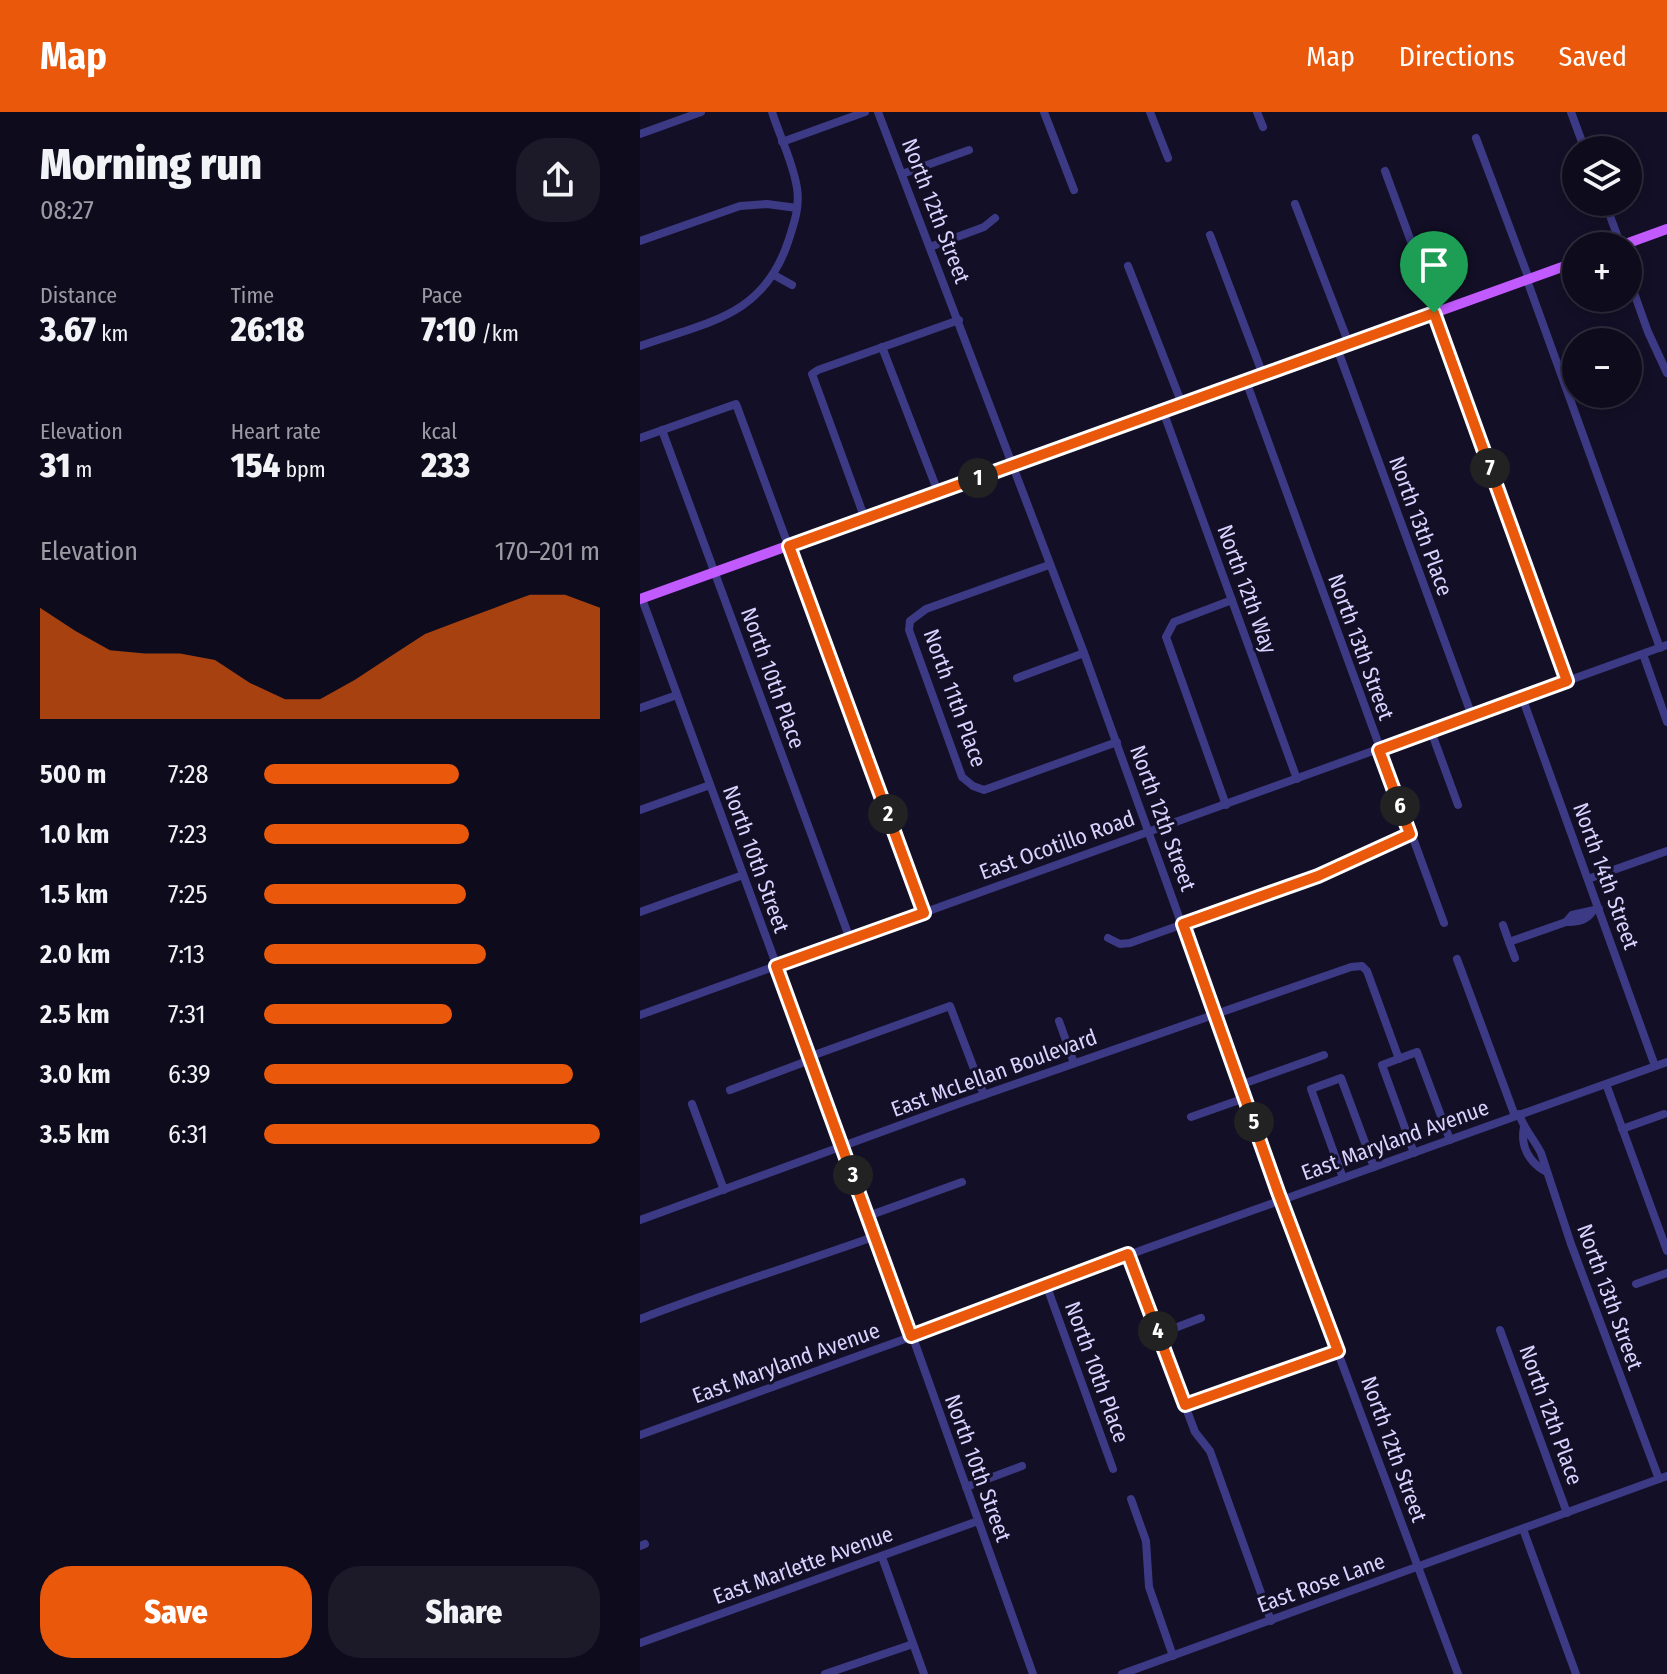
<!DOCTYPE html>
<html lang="en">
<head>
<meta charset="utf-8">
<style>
	body { margin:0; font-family:"Fira Sans Condensed",sans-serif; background:#1c1929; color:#f1f3f6; height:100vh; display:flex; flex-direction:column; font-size:30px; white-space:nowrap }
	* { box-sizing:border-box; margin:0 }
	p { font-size:26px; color:#9b9ba3 }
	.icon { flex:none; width:44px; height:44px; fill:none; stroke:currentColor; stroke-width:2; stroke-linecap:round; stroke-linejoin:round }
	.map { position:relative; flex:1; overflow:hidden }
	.sheet { display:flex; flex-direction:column; background:#0e0b1c; width:640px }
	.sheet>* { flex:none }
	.fabs { position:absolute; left:922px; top:24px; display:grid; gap:16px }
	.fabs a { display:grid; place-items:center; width:80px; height:80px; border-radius:50%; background:#0e0b1c; box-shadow:0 4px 12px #0003,0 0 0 2px #2e2b3b; font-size:40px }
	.pin { position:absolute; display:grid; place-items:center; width:68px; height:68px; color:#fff; margin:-82px -34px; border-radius:50% 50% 50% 0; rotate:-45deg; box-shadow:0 0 8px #0007 }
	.pin .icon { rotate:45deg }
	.km { position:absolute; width:40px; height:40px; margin:-20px; border-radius:50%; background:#222; color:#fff; font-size:22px; line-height:40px; text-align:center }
	.round { display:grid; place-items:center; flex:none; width:84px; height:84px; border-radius:32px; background:#1c1929 }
	.headline { display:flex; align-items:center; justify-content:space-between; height:136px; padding:0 40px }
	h1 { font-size:44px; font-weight:800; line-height:60px }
	.metrics { display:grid; grid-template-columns:repeat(3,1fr); gap:12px; height:136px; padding:8px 40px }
	.metrics div { display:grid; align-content:center }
	.metrics b { font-size:34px; font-weight:800 }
	.metrics small { font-size:22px; font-weight:400 }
	.metrics p { font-size:22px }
	.chart { height:224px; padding:16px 40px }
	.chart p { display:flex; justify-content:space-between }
	.chart svg { width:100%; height:144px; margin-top:8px; fill:#ea580c; opacity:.7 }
	.action { display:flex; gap:16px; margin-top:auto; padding:16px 40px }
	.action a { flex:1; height:92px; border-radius:32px; background:#ea580c; color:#fff; font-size:32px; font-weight:800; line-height:92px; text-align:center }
	.action a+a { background:#1c1929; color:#f1f3f6 }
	ul { padding:0 40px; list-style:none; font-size:26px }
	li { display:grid; grid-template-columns:128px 96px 1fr; align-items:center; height:60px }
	li i { height:20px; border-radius:10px; background:#ea580c }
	header { display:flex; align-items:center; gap:48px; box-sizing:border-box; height:112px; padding:0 40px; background:#ea580c; color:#fff }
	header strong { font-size:38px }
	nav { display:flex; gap:44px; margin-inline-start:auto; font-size:28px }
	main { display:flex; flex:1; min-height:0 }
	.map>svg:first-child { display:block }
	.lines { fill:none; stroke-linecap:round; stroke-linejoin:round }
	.minor { stroke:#3d3a85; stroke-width:8 }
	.major { stroke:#c25bff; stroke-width:10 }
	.route-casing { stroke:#fff; stroke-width:16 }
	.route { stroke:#ea580c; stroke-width:10 }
	.labels { text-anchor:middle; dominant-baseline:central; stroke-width:6; stroke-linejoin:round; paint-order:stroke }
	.street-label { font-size:22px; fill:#d9d4ff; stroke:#130f26 }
</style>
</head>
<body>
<header>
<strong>Map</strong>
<nav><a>Map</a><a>Directions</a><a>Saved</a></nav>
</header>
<main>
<section class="sheet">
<div class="headline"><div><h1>Morning run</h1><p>08:27</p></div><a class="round"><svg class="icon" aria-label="share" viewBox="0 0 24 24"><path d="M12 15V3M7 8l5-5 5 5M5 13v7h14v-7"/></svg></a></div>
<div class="metrics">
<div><p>Distance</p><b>3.67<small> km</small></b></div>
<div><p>Time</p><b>26:18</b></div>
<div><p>Pace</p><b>7:10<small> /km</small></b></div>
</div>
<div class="metrics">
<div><p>Elevation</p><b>31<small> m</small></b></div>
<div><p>Heart rate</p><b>154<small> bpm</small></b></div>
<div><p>kcal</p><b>233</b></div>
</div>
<div class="chart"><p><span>Elevation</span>170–201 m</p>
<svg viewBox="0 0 160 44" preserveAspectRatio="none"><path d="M0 44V10L10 17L20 23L30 24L40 24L50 26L60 33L70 38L80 38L90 32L100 25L110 18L120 14L130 10L140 6L150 6L160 10V44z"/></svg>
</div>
<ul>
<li><b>500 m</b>7:28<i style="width:58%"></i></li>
<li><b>1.0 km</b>7:23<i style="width:61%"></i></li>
<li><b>1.5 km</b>7:25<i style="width:60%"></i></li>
<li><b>2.0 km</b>7:13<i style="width:66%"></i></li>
<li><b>2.5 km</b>7:31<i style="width:56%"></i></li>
<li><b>3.0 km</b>6:39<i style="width:92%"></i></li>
<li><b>3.5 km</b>6:31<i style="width:100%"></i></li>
</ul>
<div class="action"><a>Save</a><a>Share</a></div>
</section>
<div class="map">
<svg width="1027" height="1562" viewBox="0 0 1027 1562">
	<rect width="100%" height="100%" fill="#130f26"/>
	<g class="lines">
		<g class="minor">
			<polyline points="238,0 444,541 638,1080 818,1562"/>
			<polyline points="404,0 434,78"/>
			<polyline points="510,0 528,46"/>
			<polyline points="617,0 623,15"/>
			<polyline points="931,0 945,38"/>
			<polyline points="0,22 61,0"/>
			<polyline points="836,26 889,167"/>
			<polyline points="142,30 225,0"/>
			<polyline points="745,59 797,200"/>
			<polyline points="262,62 329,38"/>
			<polyline points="965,90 981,134"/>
			<polyline points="655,92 709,232"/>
			<polyline points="570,123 623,263"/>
			<polyline points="0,129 100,94 127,92 157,96"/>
			<polyline points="290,135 344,115 355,106"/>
			<polyline points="488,154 542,292"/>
			<polyline points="134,163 152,173"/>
			<polyline points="988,164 1008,220 1027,261"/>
			<polyline points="887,168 1020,536"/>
			<polyline points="794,201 927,569"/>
			<path d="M0,234C67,210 123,205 148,130C154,112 160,95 157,76C153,50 140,25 132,0"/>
			<polyline points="242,235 298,380"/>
			<polyline points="697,236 832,604"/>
			<polyline points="606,269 804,811"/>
			<polyline points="523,299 657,667"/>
			<polyline points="22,318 210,827"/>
			<polyline points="0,326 96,292 284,801"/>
			<polyline points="225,407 172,262 178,258 319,208"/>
			<polyline points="409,453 286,497 270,509 269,518 322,665 333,674 344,678 477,630"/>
			<polyline points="2,487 267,1209 393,1562"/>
			<polyline points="1003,542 1027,610"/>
			<polyline points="377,566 444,541"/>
			<polyline points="882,585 1015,954"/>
			<polyline points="0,596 37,583"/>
			<polyline points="791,619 818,693"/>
			<polyline points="586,693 526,525 534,510 592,488"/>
			<polyline points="0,698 70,673"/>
			<polyline points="948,767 1027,739"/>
			<polyline points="0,800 103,763"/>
			<path d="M952,800C946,809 936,810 926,810L932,803L959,797"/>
			<polyline points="863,813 869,830 926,810"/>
			<polyline points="468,826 480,832 490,831 678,764 770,722"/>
			<polyline points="869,830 875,846"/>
			<polyline points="817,847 875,1004"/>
			<polyline points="0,903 1027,533"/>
			<polyline points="419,909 434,951"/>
			<polyline points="966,972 1027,1139"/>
			<polyline points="600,973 684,943"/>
			<polyline points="90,978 162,951 177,942 310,894 344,983"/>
			<polyline points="52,992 84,1078"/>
			<path d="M879,1002C884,1017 894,1027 901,1041L931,1132L1019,1367"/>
			<polyline points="551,1005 605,986"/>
			<path d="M884,1015C880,1034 889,1050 905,1059"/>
			<polyline points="982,1017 1024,1002"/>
			<polyline points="774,1041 742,953 777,940 810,1028"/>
			<polyline points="703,1066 671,977 701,966 734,1055"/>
			<polyline points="228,1104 322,1070"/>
			<polyline points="0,1108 318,992 711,855 722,854 727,859 759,947"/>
			<polyline points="488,1142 555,1320 570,1339 631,1509"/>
			<polyline points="996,1172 1027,1161"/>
			<polyline points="407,1175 473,1357"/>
			<path d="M0,1207C78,1177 157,1152 236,1124"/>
			<polyline points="860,1218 927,1401"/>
			<polyline points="519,1222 561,1206"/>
			<polyline points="545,1293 698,1239"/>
			<polyline points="0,1323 389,1182 502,1138 1027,950"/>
			<polyline points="326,1375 382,1354"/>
			<polyline points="491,1387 506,1429 509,1475 533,1544"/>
			<polyline points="883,1417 936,1562"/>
			<polyline points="0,1434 5,1432"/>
			<polyline points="242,1445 284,1562"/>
			<polyline points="0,1531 338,1409"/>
			<polyline points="185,1562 273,1532"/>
			<polyline points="482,1562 1027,1364"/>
		</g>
		<g class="major">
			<polyline points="980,134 1027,117"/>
			<polyline points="0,487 936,150"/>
		</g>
	</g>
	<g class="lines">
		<defs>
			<polygon id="route" points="794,201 927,569 739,638 770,722 678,764 543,812 638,1080 698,1239 545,1293 488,1142 271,1224 136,854 284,801 149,434"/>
		</defs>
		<use href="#route" class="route-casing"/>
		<use href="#route" class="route"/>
	</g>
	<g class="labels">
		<g class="street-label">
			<text transform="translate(296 99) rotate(69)">North 12th Street</text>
			<text transform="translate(781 414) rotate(70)">North 13th Place</text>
			<text transform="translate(607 477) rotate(70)">North 12th Way</text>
			<text transform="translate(721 535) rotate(70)">North 13th Street</text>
			<text transform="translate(133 566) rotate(70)">North 10th Place</text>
			<text transform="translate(315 586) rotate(70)">North 11th Place</text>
			<text transform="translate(523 706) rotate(70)">North 12th Street</text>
			<text transform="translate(417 733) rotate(-20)">East Ocotillo Road</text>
			<text transform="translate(116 747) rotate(70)">North 10th Street</text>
			<text transform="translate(966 764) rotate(70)">North 14th Street</text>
			<text transform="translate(354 961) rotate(-20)">East McLellan Boulevard</text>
			<text transform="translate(755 1028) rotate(-20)">East Maryland Avenue</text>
			<text transform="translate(970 1185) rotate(70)">North 13th Street</text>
			<text transform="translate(146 1251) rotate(-20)">East Maryland Avenue</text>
			<text transform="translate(457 1260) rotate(70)">North 10th Place</text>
			<text transform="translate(911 1303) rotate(70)">North 12th Place</text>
			<text transform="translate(754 1337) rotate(70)">North 12th Street</text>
			<text transform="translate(338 1356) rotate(70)">North 10th Street</text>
			<text transform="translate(163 1453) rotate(-20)">East Marlette Avenue</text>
			<text transform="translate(681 1471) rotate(-20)">East Rose Lane</text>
		</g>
	</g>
</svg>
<div class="fabs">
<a><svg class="icon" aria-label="layers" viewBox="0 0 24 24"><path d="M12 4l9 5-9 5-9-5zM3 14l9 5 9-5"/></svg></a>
<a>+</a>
<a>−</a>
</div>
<div class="pin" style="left:794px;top:201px;background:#1e9e55"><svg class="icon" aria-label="arrive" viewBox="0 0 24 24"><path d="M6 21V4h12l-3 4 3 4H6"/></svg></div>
<b class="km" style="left:338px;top:366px">1</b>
<b class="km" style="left:248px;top:702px">2</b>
<b class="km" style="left:213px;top:1063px">3</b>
<b class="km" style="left:518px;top:1219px">4</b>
<b class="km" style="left:614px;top:1010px">5</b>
<b class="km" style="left:760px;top:694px">6</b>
<b class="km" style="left:850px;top:356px">7</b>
</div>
</main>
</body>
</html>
